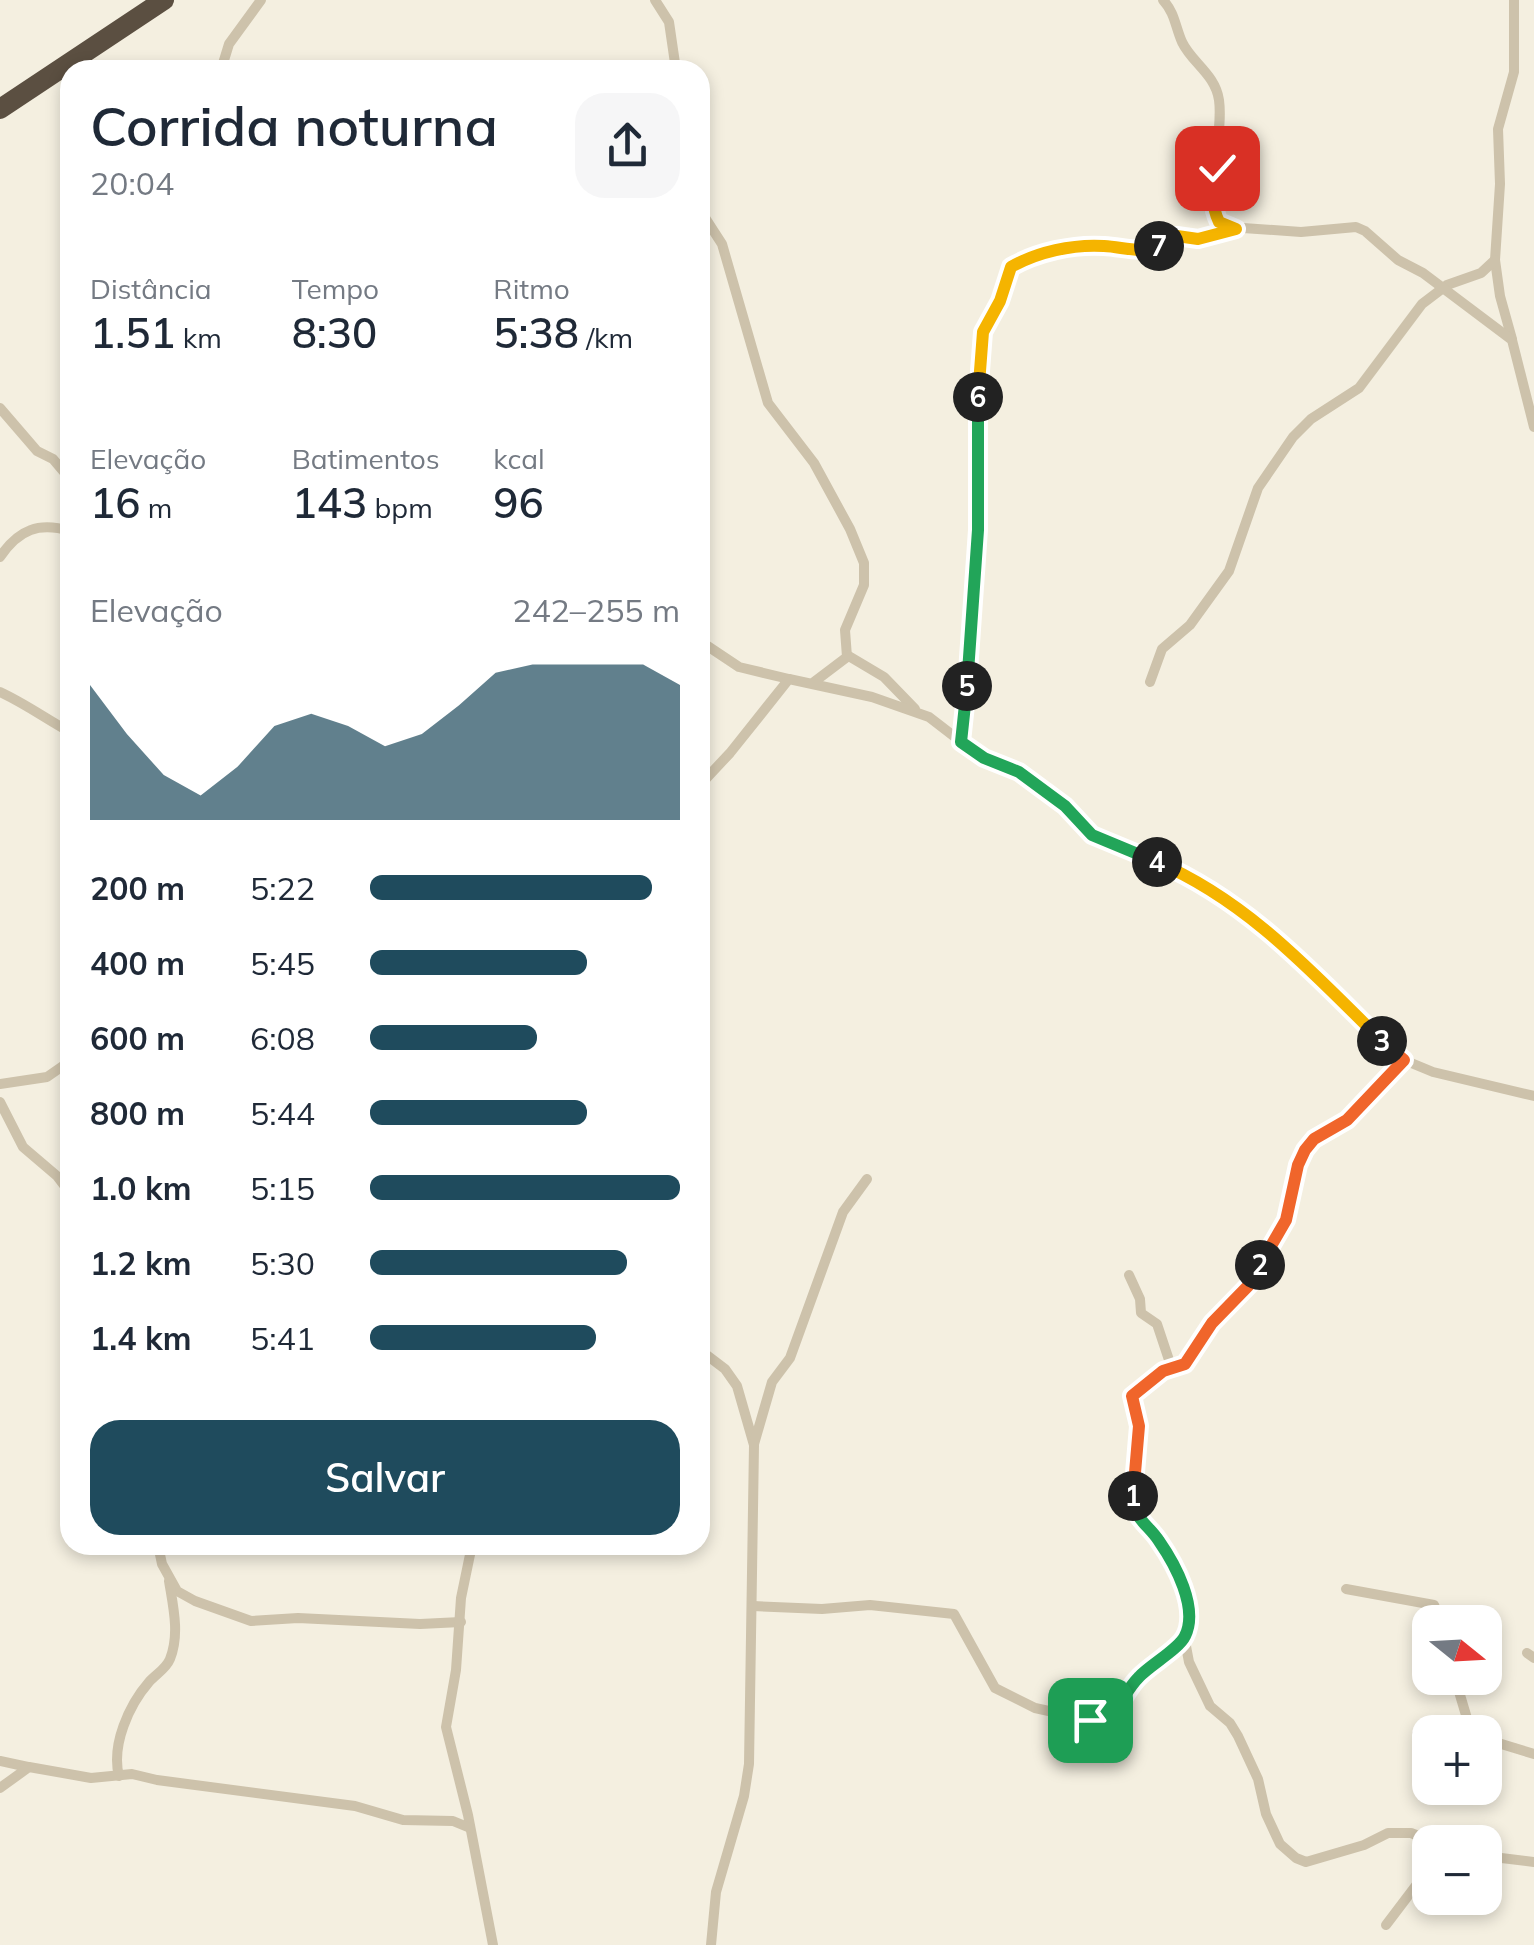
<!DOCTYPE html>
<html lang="pt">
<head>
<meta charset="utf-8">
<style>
	body { margin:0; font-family:Mulish,sans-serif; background:#f6f6f7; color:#1f2937; height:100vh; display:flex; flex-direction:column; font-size:38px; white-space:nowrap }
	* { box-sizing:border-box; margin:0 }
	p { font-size:32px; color:#747a83 }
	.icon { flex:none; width:55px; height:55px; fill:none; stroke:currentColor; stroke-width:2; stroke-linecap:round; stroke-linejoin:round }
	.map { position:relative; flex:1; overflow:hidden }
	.drawer { position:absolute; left:60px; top:60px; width:650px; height:1495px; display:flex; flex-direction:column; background:#fff; border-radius:30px; box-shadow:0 5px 15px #0003 }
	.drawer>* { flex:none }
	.needle { width:65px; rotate:108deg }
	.buttons { position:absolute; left:1412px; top:1605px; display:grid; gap:20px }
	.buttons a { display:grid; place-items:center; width:90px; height:90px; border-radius:20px; background:#fff; box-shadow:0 5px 15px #0003; font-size:50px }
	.pin { position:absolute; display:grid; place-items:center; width:85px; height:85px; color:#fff; margin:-42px; border-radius:20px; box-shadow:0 5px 15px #0006 }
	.km { position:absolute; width:50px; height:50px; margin:-25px; border-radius:50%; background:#222; color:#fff; font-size:28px; line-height:50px; text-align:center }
	.round { display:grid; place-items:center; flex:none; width:105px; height:105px; border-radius:30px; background:#f6f6f7 }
	.headline { display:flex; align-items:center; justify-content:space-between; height:170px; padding:0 30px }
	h1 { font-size:55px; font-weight:600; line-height:75px }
	.stats { display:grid; grid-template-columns:repeat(3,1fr); gap:15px; height:170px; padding:10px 30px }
	.stats div { display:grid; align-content:center }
	.stats b { font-size:42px; font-weight:600 }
	.stats small { font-size:28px; font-weight:400 }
	.stats p { font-size:28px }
	.chart { height:280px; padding:20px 30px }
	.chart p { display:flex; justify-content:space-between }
	.chart svg { width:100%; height:180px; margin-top:10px; fill:#1f4b5d; opacity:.7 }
	.action { display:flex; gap:20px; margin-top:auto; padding:20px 30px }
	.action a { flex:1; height:115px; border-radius:30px; background:#1f4b5d; color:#fff; font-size:40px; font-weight:600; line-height:115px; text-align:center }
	ul { padding:0 30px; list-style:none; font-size:32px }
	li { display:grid; grid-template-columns:160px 120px 1fr; align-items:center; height:75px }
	li i { height:25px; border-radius:12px; background:#1f4b5d }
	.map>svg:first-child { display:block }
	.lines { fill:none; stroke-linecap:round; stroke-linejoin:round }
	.street { stroke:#cdc2ab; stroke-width:10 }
	.highway { stroke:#5b4f41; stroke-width:20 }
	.split-1-casing { stroke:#fff; stroke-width:20 }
	.split-2-casing { stroke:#fff; stroke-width:20 }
	.split-3-casing { stroke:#fff; stroke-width:20 }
	.split-4-casing { stroke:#fff; stroke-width:20 }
	.split-5-casing { stroke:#fff; stroke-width:20 }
	.split-6-casing { stroke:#fff; stroke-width:20 }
	.split-7-casing { stroke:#fff; stroke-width:20 }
	.split-8-casing { stroke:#fff; stroke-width:20 }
	.split-1 { stroke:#22a559; stroke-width:12 }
	.split-2 { stroke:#f0652b; stroke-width:12 }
	.split-3 { stroke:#f0652b; stroke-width:12 }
	.split-4 { stroke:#f5b400; stroke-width:12 }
	.split-5 { stroke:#22a559; stroke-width:12 }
	.split-6 { stroke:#22a559; stroke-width:12 }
	.split-7 { stroke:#f5b400; stroke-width:12 }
	.split-8 { stroke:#f5b400; stroke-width:12 }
</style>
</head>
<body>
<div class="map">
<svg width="1534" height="1945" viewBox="0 0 1534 1945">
	<rect width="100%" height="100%" fill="#f4efe0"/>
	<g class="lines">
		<g class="street">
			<polyline points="655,0 669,22 676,70"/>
			<path d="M1163,0C1175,13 1175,26 1182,42C1192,63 1215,74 1219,100C1224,136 1204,192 1219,222L1236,229"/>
			<polyline points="221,70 229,44 261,0"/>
			<polyline points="700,210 722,244 768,403 814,463 850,529 864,563 864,585 845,630 847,657 814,682"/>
			<polyline points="1512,339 1500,296 1495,260 1500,184 1498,129 1514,72 1514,0"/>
			<polyline points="0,408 37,451 53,459 70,479"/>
			<path d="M0,557C19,529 39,522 70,531"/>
			<polyline points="700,641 739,667 789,679"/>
			<polyline points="847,655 884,677 915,709"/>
			<polyline points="1150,682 1162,649 1190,625 1229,571 1258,488 1293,437 1311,419 1359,388 1422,304 1447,285 1481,273 1495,260"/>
			<path d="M0,692C26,704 46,719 70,732"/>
			<polyline points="961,742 974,615 979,529 980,349 983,332 1000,301 1011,267 1056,249 1105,246 1146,250 1177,236 1198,239 1243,228 1301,232 1356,227 1365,231 1398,260 1423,273 1512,340 1534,427"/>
			<polyline points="700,785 730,753 789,679 872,697 929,717 977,754 1024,775 1065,806 1092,835 1169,867 1234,903 1323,979 1404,1060 1433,1072 1534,1096"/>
			<polyline points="1404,1060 1347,1120 1314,1139 1305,1150 1298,1165 1292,1206 1277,1238 1249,1284 1213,1323 1188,1361 1163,1371 1133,1395 1139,1434 1134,1456 1133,1507 1140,1521 1158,1538 1176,1573 1190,1613 1185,1641 1189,1662 1210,1706 1230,1723 1238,1736 1258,1779 1266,1814 1280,1844 1296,1858 1306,1862 1364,1845 1388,1833 1411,1833 1434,1842"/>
			<polyline points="0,1084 47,1077 70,1061"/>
			<polyline points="0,1102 23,1147 57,1176 70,1193"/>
			<polyline points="1129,1275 1140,1299 1141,1313 1157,1324 1171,1366"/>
			<polyline points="700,1350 725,1369 737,1386 754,1445 749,1764 744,1796 716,1892 711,1945"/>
			<polyline points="754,1444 772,1382 790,1358 843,1212 867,1179"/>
			<polyline points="158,1545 162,1564 177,1591 195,1601 251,1621 298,1618 420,1624 461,1622"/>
			<polyline points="472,1545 461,1598 456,1670 446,1727 468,1815 493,1945"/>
			<polyline points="1346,1589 1434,1605 1441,1622"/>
			<polyline points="753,1606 822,1609 870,1605 954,1614 995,1688 1035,1708 1090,1720 1110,1718 1137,1679 1185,1637"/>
			<polyline points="1527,1653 1534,1658"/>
			<polyline points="1455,1678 1471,1732"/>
			<polyline points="1436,1732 1466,1732"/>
			<polyline points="1417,1734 1430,1733"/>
			<polyline points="1485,1739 1534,1754"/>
			<polyline points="0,1761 28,1767"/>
			<path d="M119,1776C111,1745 129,1705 149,1682C156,1674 166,1669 170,1659C180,1634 173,1606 169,1581"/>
			<polyline points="0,1788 29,1767 91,1778 132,1774 157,1780 355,1806 403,1820 453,1821 470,1828"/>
			<polyline points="1485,1856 1534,1862"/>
			<polyline points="1386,1925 1430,1867"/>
		</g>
		<polyline class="highway" points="0,109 164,0"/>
	</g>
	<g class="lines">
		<defs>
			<path id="split-1" d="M1090,1720C1121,1719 1119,1697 1139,1677C1150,1665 1179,1649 1185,1636C1199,1608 1175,1564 1159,1541C1148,1524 1133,1519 1133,1496"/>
			<polyline id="split-2" points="1133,1496 1139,1426 1132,1396 1163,1371 1185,1364 1212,1323 1250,1284 1260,1265"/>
			<polyline id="split-3" points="1260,1265 1286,1220 1298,1165 1305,1150 1314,1139 1347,1120 1404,1060 1382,1041"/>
			<path id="split-4" d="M1157,862C1248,901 1313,973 1382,1041"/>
			<polyline id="split-5" points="967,686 961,742 984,758 1019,772 1065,806 1092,835 1157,862"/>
			<polyline id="split-6" points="967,686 978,530 978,397"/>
			<path id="split-7" d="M978,397L983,332L1000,301L1011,267C1037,252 1073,244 1104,246C1124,247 1139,254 1159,246"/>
			<path id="split-8" d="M1159,246L1177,236L1198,239L1236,229L1219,222C1210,204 1214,187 1217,168"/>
		</defs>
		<use href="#split-1" class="split-1-casing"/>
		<use href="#split-2" class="split-2-casing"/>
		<use href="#split-3" class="split-3-casing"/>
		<use href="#split-4" class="split-4-casing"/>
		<use href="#split-5" class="split-5-casing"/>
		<use href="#split-6" class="split-6-casing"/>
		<use href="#split-7" class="split-7-casing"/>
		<use href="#split-8" class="split-8-casing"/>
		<use href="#split-1" class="split-1"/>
		<use href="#split-2" class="split-2"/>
		<use href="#split-3" class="split-3"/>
		<use href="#split-4" class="split-4"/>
		<use href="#split-5" class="split-5"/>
		<use href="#split-6" class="split-6"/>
		<use href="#split-7" class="split-7"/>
		<use href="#split-8" class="split-8"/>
	</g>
</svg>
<div class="buttons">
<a><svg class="needle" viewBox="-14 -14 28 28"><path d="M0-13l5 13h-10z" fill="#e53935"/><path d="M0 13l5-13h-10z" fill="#747a83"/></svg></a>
<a>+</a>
<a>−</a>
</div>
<div class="pin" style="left:1090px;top:1720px;background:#1e9e55"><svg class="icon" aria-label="arrive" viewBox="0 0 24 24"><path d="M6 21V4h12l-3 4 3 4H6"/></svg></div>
<div class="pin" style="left:1217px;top:168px;background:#d93025"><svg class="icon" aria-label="check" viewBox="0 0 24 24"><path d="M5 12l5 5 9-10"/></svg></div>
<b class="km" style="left:1133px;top:1496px">1</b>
<b class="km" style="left:1260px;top:1265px">2</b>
<b class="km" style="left:1382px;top:1041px">3</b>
<b class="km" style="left:1157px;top:862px">4</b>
<b class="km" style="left:967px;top:686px">5</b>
<b class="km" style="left:978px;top:397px">6</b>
<b class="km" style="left:1159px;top:246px">7</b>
<section class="drawer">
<div class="headline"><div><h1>Corrida noturna</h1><p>20:04</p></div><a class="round"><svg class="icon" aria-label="share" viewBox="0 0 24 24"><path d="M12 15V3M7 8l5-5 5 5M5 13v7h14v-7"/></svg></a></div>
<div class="stats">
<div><p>Distância</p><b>1.51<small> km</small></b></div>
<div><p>Tempo</p><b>8:30</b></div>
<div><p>Ritmo</p><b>5:38<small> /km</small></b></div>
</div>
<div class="stats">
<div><p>Elevação</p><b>16<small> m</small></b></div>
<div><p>Batimentos</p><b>143<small> bpm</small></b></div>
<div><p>kcal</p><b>96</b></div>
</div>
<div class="chart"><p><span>Elevação</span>242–255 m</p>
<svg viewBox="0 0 160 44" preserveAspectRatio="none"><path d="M0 44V11L10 23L20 33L30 38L40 31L50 21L60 18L70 21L80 26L90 23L100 16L110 8L120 6L130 6L140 6L150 6L160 11V44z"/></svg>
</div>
<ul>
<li><b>200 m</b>5:22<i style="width:91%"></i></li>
<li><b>400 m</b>5:45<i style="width:70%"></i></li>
<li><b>600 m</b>6:08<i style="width:54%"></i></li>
<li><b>800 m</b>5:44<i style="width:70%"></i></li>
<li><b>1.0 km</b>5:15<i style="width:100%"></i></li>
<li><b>1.2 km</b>5:30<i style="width:83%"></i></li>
<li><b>1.4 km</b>5:41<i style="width:73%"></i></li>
</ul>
<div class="action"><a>Salvar</a></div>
</section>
</div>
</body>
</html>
